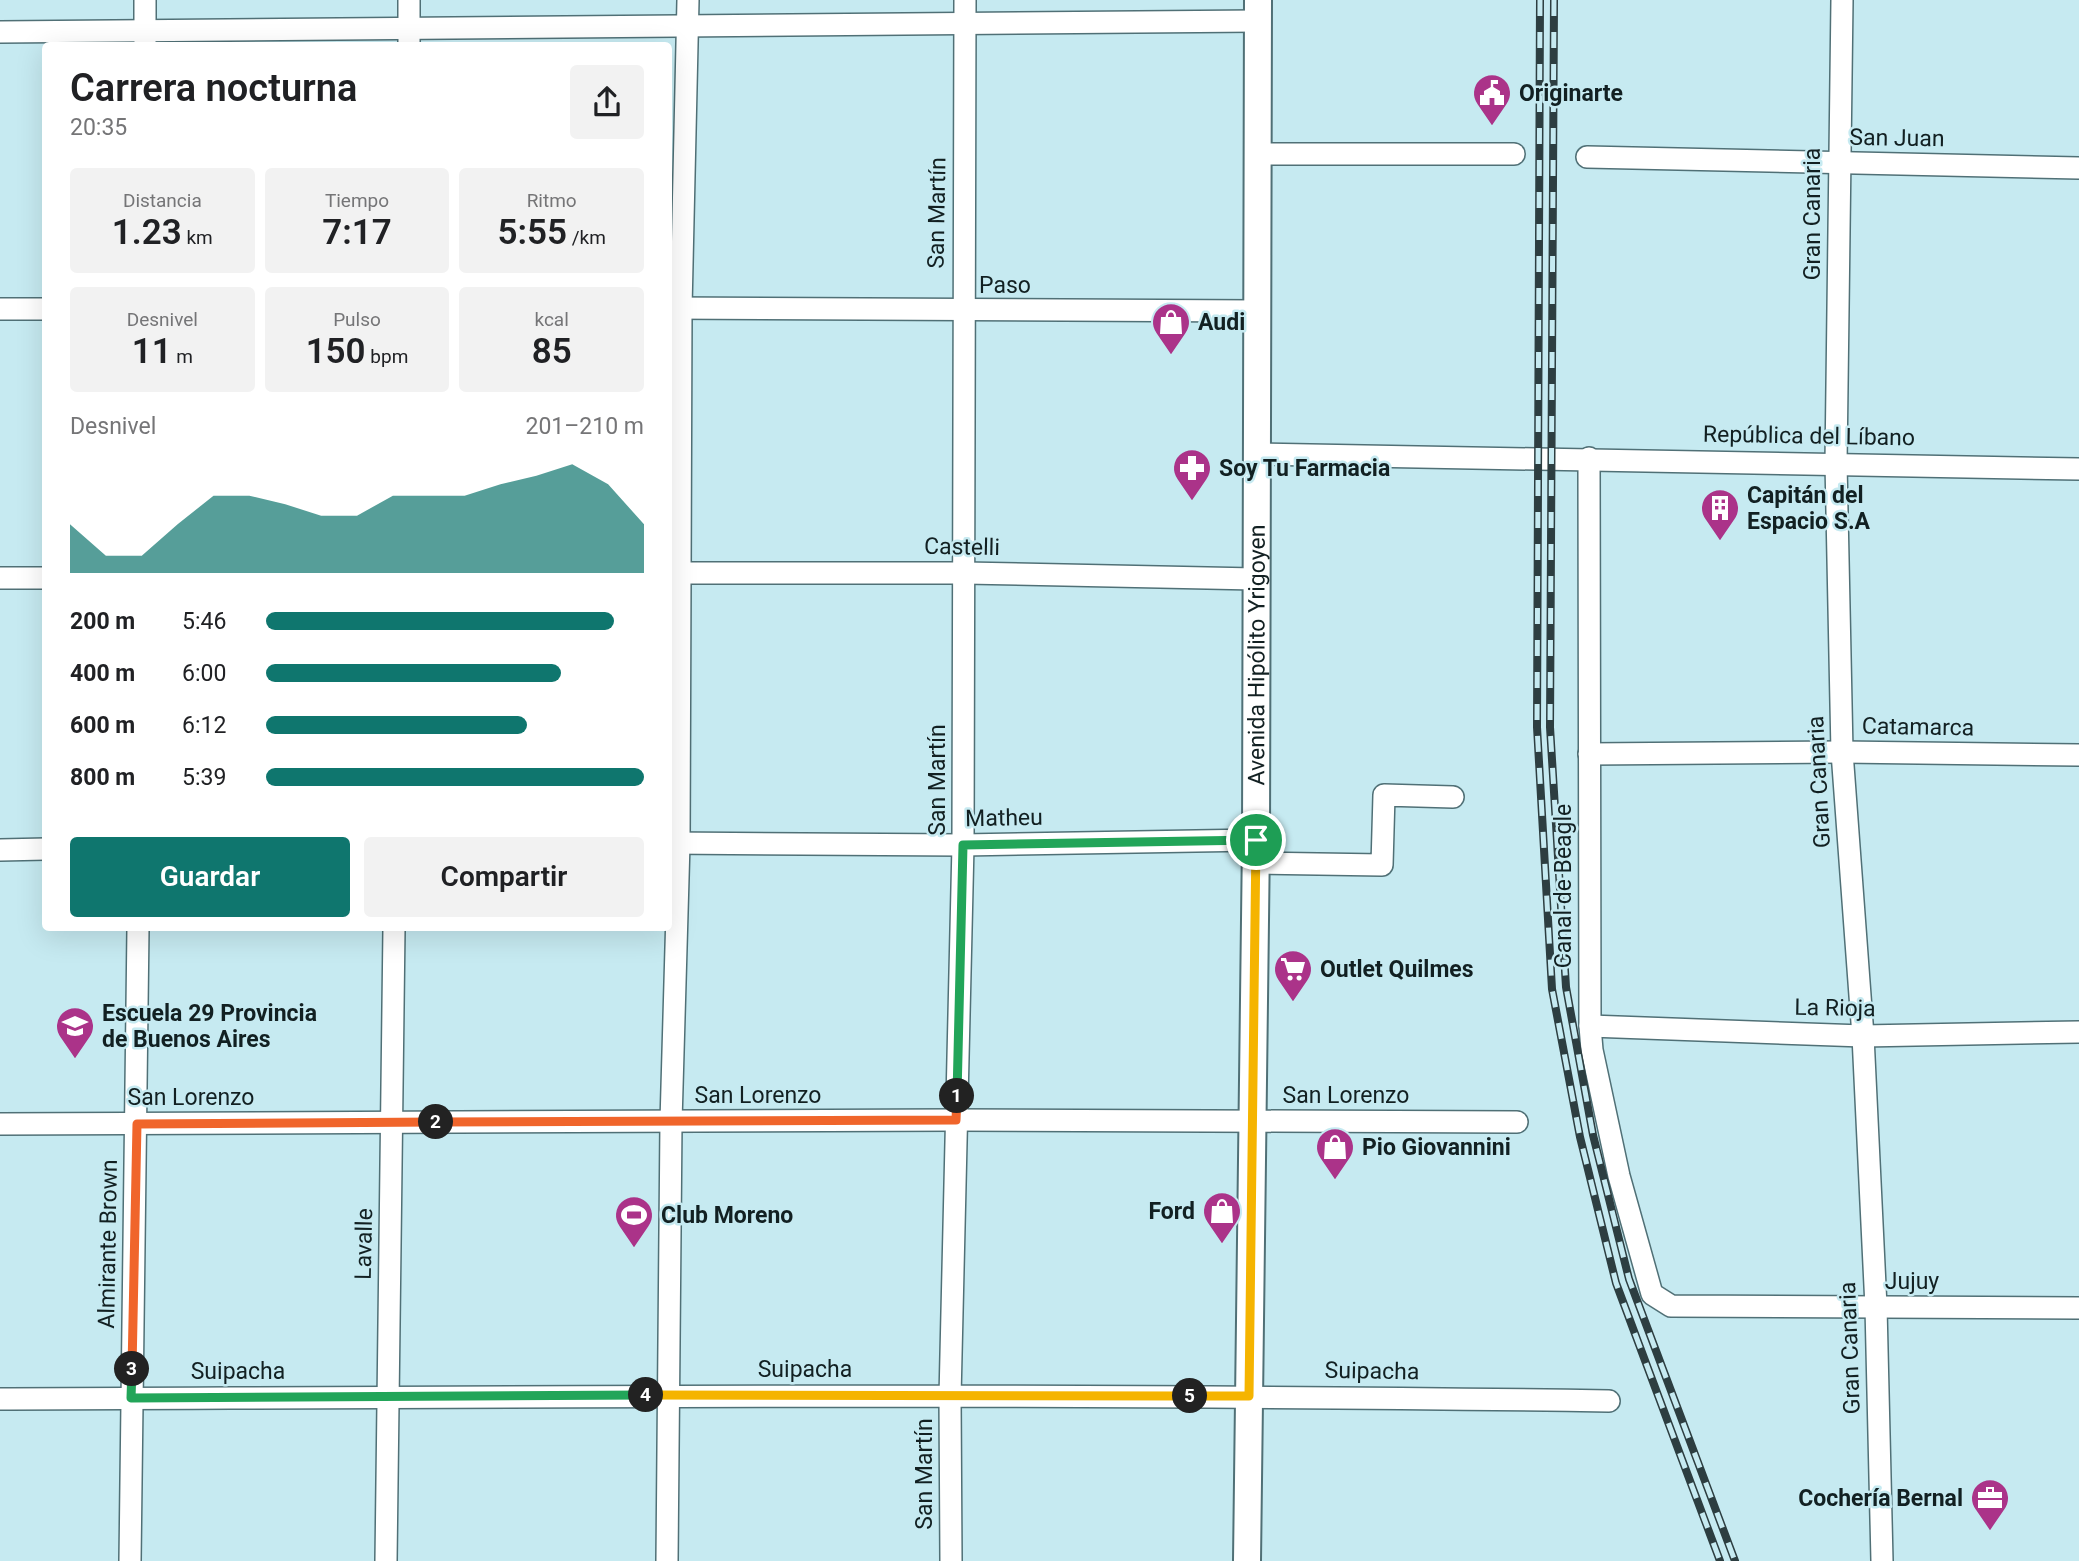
<!DOCTYPE html>
<html lang="es">
<head>
<meta charset="utf-8">
<style>
	body { margin:0; font-family:Roboto,sans-serif; background:#f2f2f2; color:#202124; height:100vh; display:flex; flex-direction:column; font-size:26px; white-space:nowrap }
	* { box-sizing:border-box; margin:0 }
	p { font-size:23px; color:#757577 }
	.icon { flex:none; width:38px; height:38px; fill:none; stroke:currentColor; stroke-width:2; stroke-linecap:round; stroke-linejoin:round }
	.map { position:relative; flex:1; overflow:hidden }
	.drawer { position:absolute; left:42px; top:42px; width:630px; height:889px; display:flex; flex-direction:column; background:#fff; border-radius:7px; box-shadow:0 7px 28px #0002 }
	.drawer>* { flex:none }
	.pin { position:absolute; display:grid; place-items:center; width:60px; height:60px; color:#fff; margin:-30px; border:4px solid #fff; border-radius:50%; box-shadow:0 2px 7px #0007 }
	.km { position:absolute; width:35px; height:35px; margin:-18px; border-radius:50%; background:#222; color:#fff; font-size:19px; line-height:35px; text-align:center }
	.round { display:grid; place-items:center; flex:none; width:74px; height:74px; border-radius:7px; background:#f2f2f2 }
	.headline { display:flex; align-items:center; justify-content:space-between; height:119px; padding:0 28px }
	h1 { font-size:38px; font-weight:600; line-height:52px }
	.figures { display:grid; grid-template-columns:repeat(3,1fr); gap:10px; height:119px; padding:7px 28px }
	.figures div { display:grid; align-content:center; border-radius:7px; background:#f2f2f2; text-align:center }
	.figures b { font-size:35px; font-weight:600 }
	.figures small { font-size:19px; font-weight:400 }
	.figures p { font-size:19px }
	.chart { height:196px; padding:14px 28px }
	.chart p { display:flex; justify-content:space-between }
	.chart svg { width:100%; height:126px; margin-top:7px; fill:#0f766e; opacity:.7 }
	.cta { display:flex; gap:14px; margin-top:auto; padding:14px 28px }
	.cta a { flex:1; height:80px; border-radius:7px; background:#0f766e; color:#fff; font-size:28px; font-weight:600; line-height:80px; text-align:center }
	.cta a+a { background:#f2f2f2; color:#202124 }
	ul { padding:0 28px; list-style:none; font-size:23px }
	li { display:grid; grid-template-columns:112px 84px 1fr; align-items:center; height:52px }
	li i { height:18px; border-radius:9px; background:#0f766e }
	.map>svg:first-child { display:block }
	.lines { fill:none; stroke-linecap:round; stroke-linejoin:round }
	.minor-casing { stroke:#507076; stroke-width:24 }
	.major-casing { stroke:#507076; stroke-width:30 }
	.minor { stroke:#fff; stroke-width:21 }
	.major { stroke:#fff; stroke-width:26 }
	.rail-casing { stroke:#2d3e41; stroke-width:8 }
	.rail { stroke:#c6eaf1; stroke-width:5; stroke-dasharray:16; stroke-linecap:butt }
	.split-1-casing { stroke:#fff; stroke-width:14 }
	.split-2-casing { stroke:#fff; stroke-width:14 }
	.split-3-casing { stroke:#fff; stroke-width:14 }
	.split-4-casing { stroke:#fff; stroke-width:14 }
	.split-5-casing { stroke:#fff; stroke-width:14 }
	.split-6-casing { stroke:#fff; stroke-width:14 }
	.split-1 { stroke:#22a559; stroke-width:9 }
	.split-2 { stroke:#f0652b; stroke-width:9 }
	.split-3 { stroke:#f0652b; stroke-width:9 }
	.split-4 { stroke:#22a559; stroke-width:9 }
	.split-5 { stroke:#f5b400; stroke-width:9 }
	.split-6 { stroke:#f5b400; stroke-width:9 }
	.labels { text-anchor:middle; dominant-baseline:central; stroke-width:5; stroke-linejoin:round; paint-order:stroke }
	.poi-label { font-size:23px; font-weight:bold; fill:#122022; stroke:#c6eaf1; text-anchor:start }
	.street-label { font-size:23px; fill:#122022; stroke:#c6eaf1 }
</style>
</head>
<body>
<div class="map">
<svg width="2079" height="1561" viewBox="0 0 2079 1561">
	<rect width="100%" height="100%" fill="#c6eaf1"/>
	<g class="lines">
		<defs>
			<g id="minor">
				<polyline points="1842,0 1836,463 1842,752 1863,1036 1876,1307 1882,1561"/>
				<polyline points="0,32 1258,21"/>
				<polyline points="145,43 145,0"/>
				<polyline points="409,46 409,0"/>
				<polyline points="1258,154 1514,154"/>
				<polyline points="1587,157 2079,168"/>
				<polyline points="668,308 1257,311"/>
				<polyline points="0,309 46,309"/>
				<polyline points="1257,454 2079,469"/>
				<polyline points="1589,458 1590,1026 1592,1050 1619,1176 1652,1294 1671,1306 2079,1308"/>
				<polyline points="668,573 965,573 1255,579"/>
				<polyline points="0,578 46,578"/>
				<polyline points="1589,754 1842,752 2079,755"/>
				<polyline points="668,843 963,845 1256,840"/>
				<polyline points="0,850 46,849"/>
				<polyline points="1256,863 1382,865 1384,795 1453,797"/>
				<polyline points="1590,1026 1863,1036 2079,1032"/>
				<polyline points="0,1124 956,1120 1517,1122"/>
				<path d="M0,1399C537,1397 1073,1393 1609,1401"/>
				<polyline points="130,1561 138,928"/>
				<polyline points="386,1561 394,928"/>
				<polyline points="667,1561 671,1122 679,843 681,308 688,0"/>
				<polyline points="951,1561 950,1397 963,845 965,0"/>
			</g>
			<g id="major">
				<path id="s1" d="M1247,1561L1256,840L1258,0"/>
			</g>
		</defs>
		<use href="#minor" class="minor-casing"/>
		<use href="#major" class="major-casing"/>
		<use href="#minor" class="minor"/>
		<use href="#major" class="major"/>
		<defs>
			<g id="rail">
				<polyline points="1540,0 1537,727 1552,989 1580,1137 1616,1283 1720,1561"/>
				<polyline points="1554,0 1550,727 1566,987 1593,1135 1629,1279 1735,1561"/>
			</g>
		</defs>
		<use href="#rail" class="rail-casing"/>
		<use href="#rail" class="rail"/>
	</g>
	<g class="lines">
		<defs>
			<polyline id="split-1" points="957,1096 963,845 1256,840"/>
			<polyline id="split-2" points="436,1122 956,1120 957,1096"/>
			<polyline id="split-3" points="132,1369 137,1124 436,1122"/>
			<polyline id="split-4" points="132,1369 131,1398 646,1395"/>
			<polyline id="split-5" points="646,1395 1190,1396"/>
			<polyline id="split-6" points="1190,1396 1249,1396 1256,840"/>
		</defs>
		<use href="#split-1" class="split-1-casing"/>
		<use href="#split-2" class="split-2-casing"/>
		<use href="#split-3" class="split-3-casing"/>
		<use href="#split-4" class="split-4-casing"/>
		<use href="#split-5" class="split-5-casing"/>
		<use href="#split-6" class="split-6-casing"/>
		<use href="#split-1" class="split-1"/>
		<use href="#split-2" class="split-2"/>
		<use href="#split-3" class="split-3"/>
		<use href="#split-4" class="split-4"/>
		<use href="#split-5" class="split-5"/>
		<use href="#split-6" class="split-6"/>
	</g>
	<defs>
		<symbol id="civic-pin" viewBox="-11 -11 22 30"><path d="M0 17L-7.5 6A9.5 9.5 0 1 1 7.5 6Z" fill="#ab3389" stroke="#c6eaf1"/><path d="M-.6-6.5H3V-4.5H.6V-3L4-1V1h2V6H-6V1h2V-1L-.6-3ZM-1.2 2.5V6h2.4V2.5Z" fill="#fff"/></symbol>
		<symbol id="shop-pin" viewBox="-11 -11 22 30"><path d="M0 17L-7.5 6A9.5 9.5 0 1 1 7.5 6Z" fill="#ab3389" stroke="#c6eaf1"/><path d="M-5-2.5h2.3a2.7 3.5 0 0 1 5.4 0H5L5.5 6h-11ZM-1.5-2.5h3a1.5 2.3 0 0 0-3 0Z" fill="#fff"/></symbol>
		<symbol id="pharmacy-pin" viewBox="-11 -11 22 30"><path d="M0 17L-7.5 6A9.5 9.5 0 1 1 7.5 6Z" fill="#ab3389" stroke="#c6eaf1"/><path d="M-2-6h4v4h4v4h-4v4h-4v-4h-4v-4h4Z" fill="#fff"/></symbol>
		<symbol id="building-pin" viewBox="-11 -11 22 30"><path d="M0 17L-7.5 6A9.5 9.5 0 1 1 7.5 6Z" fill="#ab3389" stroke="#c6eaf1"/><path d="M-4-6H4V6H1V3H-1V6H-4ZM-2.5-4.3h1.7v1.8h-1.7ZM.8-4.3h1.7v1.8H.8ZM-2.5-1h1.7V.8h-1.7ZM.8-1h1.7V.8H.8Z" fill="#fff"/></symbol>
		<symbol id="supermarket-pin" viewBox="-11 -11 22 30"><path d="M0 17L-7.5 6A9.5 9.5 0 1 1 7.5 6Z" fill="#ab3389" stroke="#c6eaf1"/><path d="M-6-5.5h2.5l.6 2H6L4.5 2H-2.5L-4.4-4H-6ZM-1.5 3.2a1.3 1.3 0 1 0 .1 0ZM3 3.2a1.3 1.3 0 1 0 .1 0Z" fill="#fff"/></symbol>
		<symbol id="school-pin" viewBox="-11 -11 22 30"><path d="M0 17L-7.5 6A9.5 9.5 0 1 1 7.5 6Z" fill="#ab3389" stroke="#c6eaf1"/><path d="M0-5L7-2L0 1L-7-2ZM-4 1L0 2.5L4 1V4Q0 6-4 4Z" fill="#fff"/></symbol>
		<symbol id="stadium-pin" viewBox="-11 -11 22 30"><path d="M0 17L-7.5 6A9.5 9.5 0 1 1 7.5 6Z" fill="#ab3389" stroke="#c6eaf1"/><path d="M0-5a6.5 5 0 1 0 0 10a6.5 5 0 1 0 0-10ZM-3.5-1.8h7v3.6h-7Z" fill="#fff"/></symbol>
		<symbol id="office-pin" viewBox="-11 -11 22 30"><path d="M0 17L-7.5 6A9.5 9.5 0 1 1 7.5 6Z" fill="#ab3389" stroke="#c6eaf1"/><path d="M-6-3h4V-5.5h4V-3h4V5H-6ZM-1-4.5V-3h2v-1.5ZM-6 0V1H6V0Z" fill="#fff"/></symbol>
	</defs>
	<g fill-rule="evenodd">
		<use href="#civic-pin" x="1470" y="71" width="44" height="60"/>
		<use href="#shop-pin" x="1149" y="300" width="44" height="60"/>
		<use href="#pharmacy-pin" x="1170" y="446" width="44" height="60"/>
		<use href="#building-pin" x="1698" y="486" width="44" height="60"/>
		<use href="#supermarket-pin" x="1271" y="947" width="44" height="60"/>
		<use href="#school-pin" x="53" y="1004" width="44" height="60"/>
		<use href="#shop-pin" x="1313" y="1125" width="44" height="60"/>
		<use href="#shop-pin" x="1200" y="1189" width="44" height="60"/>
		<use href="#stadium-pin" x="612" y="1193" width="44" height="60"/>
		<use href="#office-pin" x="1968" y="1476" width="44" height="60"/>
	</g>
	<g class="labels">
		<g class="poi-label">
			<text x="1519" y="93">Originarte</text>
			<text x="1198" y="322">Audi</text>
			<text x="1219" y="468">Soy Tu Farmacia</text>
			<text x="1747" y="495">Capitán del<tspan x="1747" dy="26">Espacio S.A</tspan></text>
			<text x="1320" y="969">Outlet Quilmes</text>
			<text x="102" y="1013">Escuela 29 Provincia<tspan x="102" dy="26">de Buenos Aires</tspan></text>
			<text x="1362" y="1147">Pio Giovannini</text>
			<text x="1195" y="1211" text-anchor="end">Ford</text>
			<text x="661" y="1215">Club Moreno</text>
			<text x="1963" y="1498" text-anchor="end">Cochería Bernal</text>
		</g>
		<g class="street-label">
			<text transform="translate(1897 138) rotate(1)">San Juan</text>
			<text transform="translate(937 213) rotate(-89)">San Martín</text>
			<text transform="translate(1812 214) rotate(-90)">Gran Canaria</text>
			<text x="1005" y="285">Paso</text>
			<text transform="translate(1809 436) rotate(1)">República del Líbano</text>
			<text transform="translate(962 547) rotate(1)">Castelli</text>
			<text stroke="none"><textPath href="#s1" startOffset="906">Avenida Hipólito Yrigoyen</textPath></text>
			<text transform="translate(1918 727) rotate(1)">Catamarca</text>
			<text transform="translate(937 780) rotate(-90)">San Martín</text>
			<text transform="translate(1819 782) rotate(-93)">Gran Canaria</text>
			<text transform="translate(1004 818) rotate(-1)">Matheu</text>
			<text transform="translate(1563 886) rotate(-90)">Canal de Beagle</text>
			<text transform="translate(1835 1008) rotate(1)">La Rioja</text>
			<text x="758" y="1095">San Lorenzo</text>
			<text x="1346" y="1095">San Lorenzo</text>
			<text x="191" y="1097">San Lorenzo</text>
			<text transform="translate(108 1244) rotate(-89)">Almirante Brown</text>
			<text transform="translate(364 1244) rotate(-89)">Lavalle</text>
			<text x="1912" y="1281">Jujuy</text>
			<text transform="translate(1850 1348) rotate(-92)">Gran Canaria</text>
			<text x="805" y="1369">Suipacha</text>
			<text x="238" y="1371">Suipacha</text>
			<text transform="translate(1372 1371) rotate(1)">Suipacha</text>
			<text transform="translate(924 1474) rotate(-90)">San Martín</text>
		</g>
	</g>
</svg>
<div class="pin" style="left:1256px;top:840px;background:#1e9e55"><svg class="icon" aria-label="arrive" viewBox="0 0 24 24"><path d="M6 21V4h12l-3 4 3 4H6"/></svg></div>
<b class="km" style="left:957px;top:1096px">1</b>
<b class="km" style="left:436px;top:1122px">2</b>
<b class="km" style="left:132px;top:1369px">3</b>
<b class="km" style="left:646px;top:1395px">4</b>
<b class="km" style="left:1190px;top:1396px">5</b>
<section class="drawer">
<div class="headline"><div><h1>Carrera nocturna</h1><p>20:35</p></div><a class="round"><svg class="icon" aria-label="share" viewBox="0 0 24 24"><path d="M12 15V3M7 8l5-5 5 5M5 13v7h14v-7"/></svg></a></div>
<div class="figures">
<div><p>Distancia</p><b>1.23<small> km</small></b></div>
<div><p>Tiempo</p><b>7:17</b></div>
<div><p>Ritmo</p><b>5:55<small> /km</small></b></div>
</div>
<div class="figures">
<div><p>Desnivel</p><b>11<small> m</small></b></div>
<div><p>Pulso</p><b>150<small> bpm</small></b></div>
<div><p>kcal</p><b>85</b></div>
</div>
<div class="chart"><p><span>Desnivel</span>201–210 m</p>
<svg viewBox="0 0 160 44" preserveAspectRatio="none"><path d="M0 44V27L10 38L20 38L30 27L40 17L50 17L60 20L70 24L80 24L90 17L100 17L110 17L120 13L130 10L140 6L150 13L160 27V44z"/></svg>
</div>
<ul>
<li><b>200 m</b>5:46<i style="width:92%"></i></li>
<li><b>400 m</b>6:00<i style="width:78%"></i></li>
<li><b>600 m</b>6:12<i style="width:69%"></i></li>
<li><b>800 m</b>5:39<i style="width:100%"></i></li>
</ul>
<div class="cta"><a>Guardar</a><a>Compartir</a></div>
</section>
</div>
</body>
</html>
